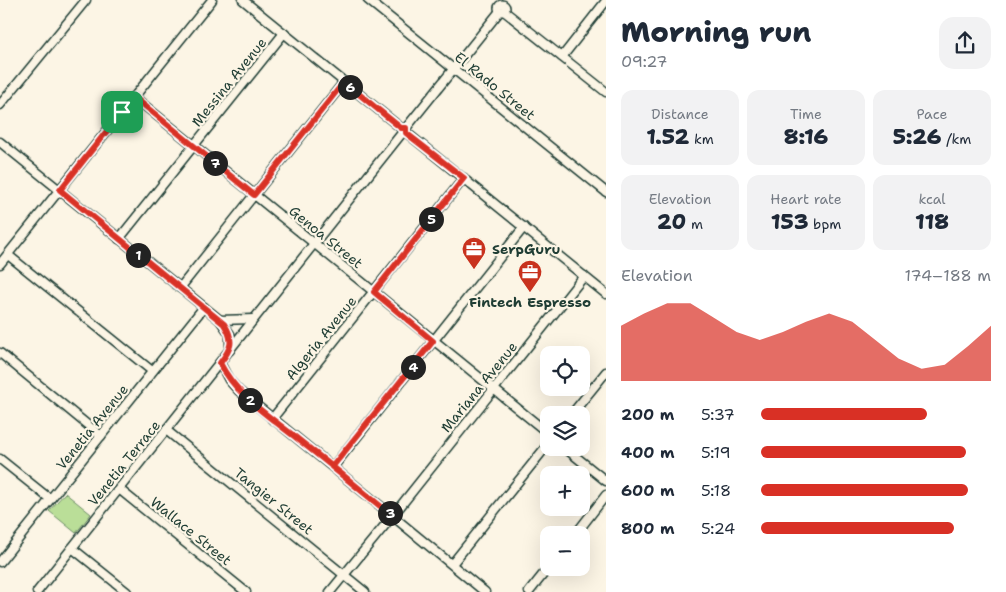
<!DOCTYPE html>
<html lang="en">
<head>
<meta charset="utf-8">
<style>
	body { margin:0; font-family:"Shantell Sans",sans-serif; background:#f2f2f3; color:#1f2937; height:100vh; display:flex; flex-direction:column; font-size:19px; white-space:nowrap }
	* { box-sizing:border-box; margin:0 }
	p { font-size:16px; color:#747a83 }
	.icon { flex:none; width:28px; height:28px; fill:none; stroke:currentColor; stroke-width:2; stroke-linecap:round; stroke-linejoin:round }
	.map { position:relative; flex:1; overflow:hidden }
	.panel { display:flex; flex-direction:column; background:#fff; width:400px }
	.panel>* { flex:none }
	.tools { position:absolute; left:540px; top:346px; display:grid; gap:10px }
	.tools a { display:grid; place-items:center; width:50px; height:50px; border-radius:10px; background:#fff; box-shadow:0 5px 20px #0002; font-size:25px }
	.pin { position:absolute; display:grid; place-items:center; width:42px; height:42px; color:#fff; margin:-21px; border-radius:10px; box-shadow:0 2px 8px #0006 }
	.km { position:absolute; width:25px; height:25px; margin:-12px; border-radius:50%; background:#222; color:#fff; font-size:14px; line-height:25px; text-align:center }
	.round { display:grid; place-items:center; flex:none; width:52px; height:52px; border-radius:15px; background:#f2f2f3 }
	.head { display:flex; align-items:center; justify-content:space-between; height:85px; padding:0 15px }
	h1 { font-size:28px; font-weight:800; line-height:38px }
	.stats { display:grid; grid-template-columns:repeat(3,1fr); gap:8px; height:85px; padding:5px 15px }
	.stats div { display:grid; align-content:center; border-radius:12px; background:#f2f2f3; text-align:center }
	.stats b { font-size:21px; font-weight:800 }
	.stats small { font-size:14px; font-weight:400 }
	.stats p { font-size:14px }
	.chart { height:140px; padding:10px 15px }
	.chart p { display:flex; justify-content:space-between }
	.chart svg { width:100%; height:90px; margin-top:5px; fill:#d93025; opacity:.7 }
	ul { padding:0 15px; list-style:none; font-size:16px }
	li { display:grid; grid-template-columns:80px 60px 1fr; align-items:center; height:38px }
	li i { height:12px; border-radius:6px; background:#d93025 }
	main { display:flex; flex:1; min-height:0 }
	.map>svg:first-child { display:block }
	.green { fill:#bade98; stroke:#6c8e66 }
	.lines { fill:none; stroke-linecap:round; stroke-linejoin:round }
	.street-casing { stroke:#1f3d34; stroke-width:11 }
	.street { stroke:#fcf5e5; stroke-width:8 }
	.route-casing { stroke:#fff; stroke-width:10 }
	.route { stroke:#d93025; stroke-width:6 }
	.labels { text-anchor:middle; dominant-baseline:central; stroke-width:4.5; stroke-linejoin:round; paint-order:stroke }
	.street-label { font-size:14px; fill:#1f3d34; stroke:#fcf5e5 }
	.poi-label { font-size:14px; font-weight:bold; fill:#1f3d34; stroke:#fcf5e5; text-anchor:start }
</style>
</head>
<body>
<main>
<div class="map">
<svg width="606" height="592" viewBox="0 0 606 592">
	<rect width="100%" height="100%" fill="#fcf5e5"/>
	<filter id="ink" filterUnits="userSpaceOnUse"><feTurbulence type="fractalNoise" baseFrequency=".02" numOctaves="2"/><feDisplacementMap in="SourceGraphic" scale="10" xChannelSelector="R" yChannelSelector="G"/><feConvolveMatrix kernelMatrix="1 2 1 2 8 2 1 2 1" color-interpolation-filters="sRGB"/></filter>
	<g filter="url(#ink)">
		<polygon class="green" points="65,493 91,514 76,533 49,511"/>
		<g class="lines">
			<defs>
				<g id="street">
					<polyline points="243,0 401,128"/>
					<polyline points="368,0 606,192"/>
					<circle cx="502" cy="8" r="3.5"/>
					<polyline points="504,11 606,92"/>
					<polyline points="562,57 606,1"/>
					<polyline points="134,97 549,434"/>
					<polyline points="0,105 86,0"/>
					<polyline points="406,128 500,11"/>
					<polyline points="407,133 606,294"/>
					<polyline points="0,142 220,320 230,334 230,350"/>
					<polyline points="119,239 284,33"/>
					<polyline points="8,255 152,371"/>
					<polyline points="0,264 212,0"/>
					<polyline points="180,288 344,82"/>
					<polyline points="220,320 253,319"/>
					<polyline points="0,353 101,436"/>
					<polyline points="220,363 229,380 239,391 389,513"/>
					<polyline points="571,415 606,372"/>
					<polyline points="272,419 464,178"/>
					<polyline points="166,430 365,592"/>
					<polyline points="565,448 606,481"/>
					<polyline points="0,459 50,499"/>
					<polyline points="333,467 524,227"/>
					<polyline points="119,489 246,592"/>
					<polyline points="395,513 584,276"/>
					<polyline points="395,518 485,592"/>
					<polyline points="575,535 606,495"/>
					<polyline points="72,548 127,592"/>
					<polyline points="0,562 204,307"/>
					<polyline points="452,564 549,443"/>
					<polyline points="37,592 402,133"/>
					<polyline points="330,592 390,519"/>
					<polyline points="529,592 549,567"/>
				</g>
			</defs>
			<use href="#street" class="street-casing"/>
			<use href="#street" class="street"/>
		</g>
	</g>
	<g class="lines" filter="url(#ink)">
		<defs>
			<path id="route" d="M122,112L60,190L224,324C235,341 231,349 220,363C236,395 266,414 294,436C326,461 358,487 390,514V518L394,519L396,516L394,513L390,514L332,467L433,341L374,292L464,178L406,133V128H401L344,82L254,195L134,97L122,112"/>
		</defs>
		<use href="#route" class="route-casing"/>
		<use href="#route" class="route"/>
	</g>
	<defs>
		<symbol id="office-pin" viewBox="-11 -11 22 30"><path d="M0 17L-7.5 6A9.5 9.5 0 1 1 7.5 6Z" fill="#c8321e" stroke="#fcf5e5"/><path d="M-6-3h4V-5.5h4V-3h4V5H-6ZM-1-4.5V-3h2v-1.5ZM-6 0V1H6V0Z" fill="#fff"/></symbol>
	</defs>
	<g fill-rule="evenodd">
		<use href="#office-pin" x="460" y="235" width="28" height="38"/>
		<use href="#office-pin" x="516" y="258" width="28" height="38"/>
	</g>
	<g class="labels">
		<g class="street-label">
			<text transform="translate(229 82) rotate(-51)">Messina Avenue</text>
			<text transform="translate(495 86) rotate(39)">El Rado Street</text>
			<text transform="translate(326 237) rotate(39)">Genoa Street</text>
			<text transform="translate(321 338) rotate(-51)">Algeria Avenue</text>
			<text transform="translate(479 387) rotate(-51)">Mariana Avenue</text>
			<text transform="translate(92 427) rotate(-51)">Venetia Avenue</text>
			<text transform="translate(124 463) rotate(-51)">Venetia Terrace</text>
			<text transform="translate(274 501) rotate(39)">Tangier Street</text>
			<text transform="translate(191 531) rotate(39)">Wallace Street</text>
		</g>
		<g class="poi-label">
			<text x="492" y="249">SerpGuru</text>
			<text x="530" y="302" text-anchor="middle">Fintech Espresso</text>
		</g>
	</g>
</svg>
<div class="tools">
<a><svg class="icon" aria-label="locate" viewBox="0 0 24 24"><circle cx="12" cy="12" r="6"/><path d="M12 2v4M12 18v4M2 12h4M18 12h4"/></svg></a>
<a><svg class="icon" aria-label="layers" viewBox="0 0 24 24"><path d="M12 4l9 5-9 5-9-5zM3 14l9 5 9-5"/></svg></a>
<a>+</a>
<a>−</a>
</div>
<div class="pin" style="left:122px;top:112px;background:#1e9e55"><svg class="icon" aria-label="arrive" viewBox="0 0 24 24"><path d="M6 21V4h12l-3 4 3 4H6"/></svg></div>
<b class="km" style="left:138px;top:255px">1</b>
<b class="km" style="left:250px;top:400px">2</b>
<b class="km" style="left:390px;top:513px">3</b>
<b class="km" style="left:413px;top:367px">4</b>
<b class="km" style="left:431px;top:219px">5</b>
<b class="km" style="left:350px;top:87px">6</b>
<b class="km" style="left:215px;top:163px">7</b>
</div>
<section class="panel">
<div class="head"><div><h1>Morning run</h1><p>09:27</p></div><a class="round"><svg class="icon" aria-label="share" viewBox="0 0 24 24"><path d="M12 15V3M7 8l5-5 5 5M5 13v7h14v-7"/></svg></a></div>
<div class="stats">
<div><p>Distance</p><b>1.52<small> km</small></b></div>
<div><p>Time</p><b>8:16</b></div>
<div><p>Pace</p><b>5:26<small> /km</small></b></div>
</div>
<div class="stats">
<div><p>Elevation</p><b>20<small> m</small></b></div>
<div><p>Heart rate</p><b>153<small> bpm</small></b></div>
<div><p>kcal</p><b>118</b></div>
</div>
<div class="chart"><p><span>Elevation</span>174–188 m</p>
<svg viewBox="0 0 160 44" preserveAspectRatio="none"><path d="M0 44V17L10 11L20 6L30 6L40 13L50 20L60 24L70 20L80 15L90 11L100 15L110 24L120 33L130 38L140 36L150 27L160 17V44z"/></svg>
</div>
<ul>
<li><b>200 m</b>5:37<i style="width:72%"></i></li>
<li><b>400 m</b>5:19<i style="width:89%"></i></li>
<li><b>600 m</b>5:18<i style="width:90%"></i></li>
<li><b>800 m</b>5:24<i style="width:84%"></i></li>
</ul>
</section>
</main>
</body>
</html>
